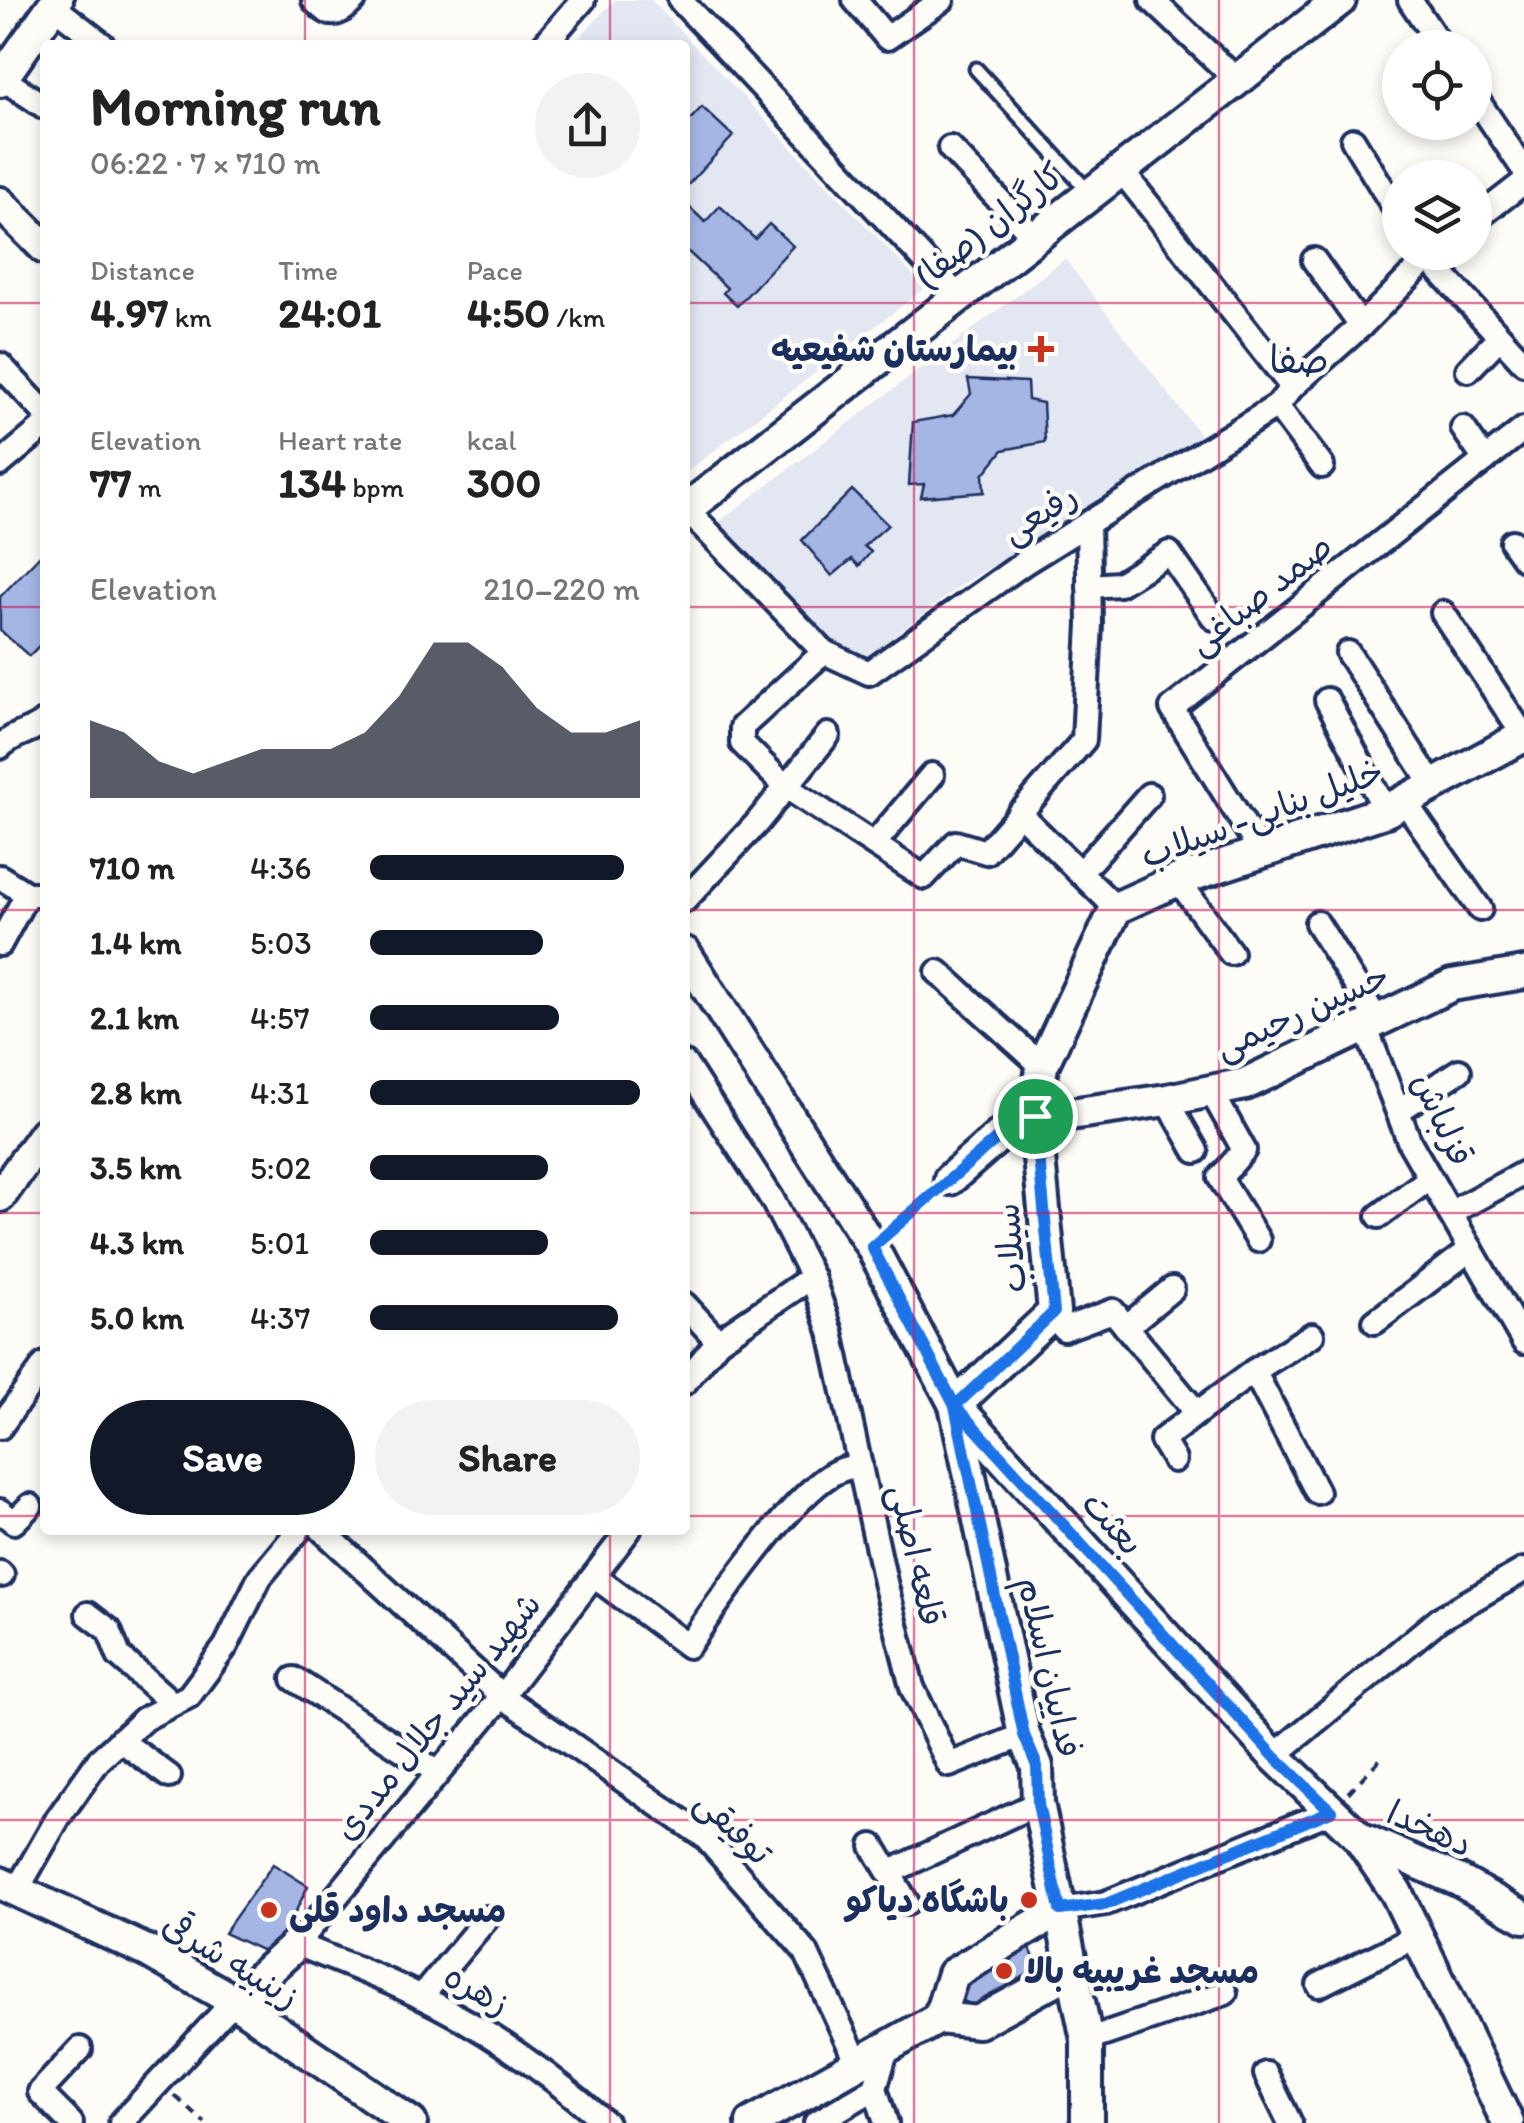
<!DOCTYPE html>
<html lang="en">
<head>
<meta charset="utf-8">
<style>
	body { margin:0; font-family:Itim,"Playpen Sans Arabic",sans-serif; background:#f2f2f2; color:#222; height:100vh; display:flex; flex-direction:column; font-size:38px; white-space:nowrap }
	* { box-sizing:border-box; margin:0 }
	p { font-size:32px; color:#767676 }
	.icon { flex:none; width:55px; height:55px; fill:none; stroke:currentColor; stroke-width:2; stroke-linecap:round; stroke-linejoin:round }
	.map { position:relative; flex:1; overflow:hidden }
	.details { position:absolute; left:40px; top:40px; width:650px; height:1495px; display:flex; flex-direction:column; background:#fff; border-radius:10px; box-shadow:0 5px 15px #0003 }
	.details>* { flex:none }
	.tools { position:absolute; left:1382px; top:30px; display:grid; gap:20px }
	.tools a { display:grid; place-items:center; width:110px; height:110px; border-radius:50%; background:#fff; box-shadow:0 5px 15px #0003; font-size:50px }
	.pin { position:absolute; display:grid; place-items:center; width:85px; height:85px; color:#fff; margin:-42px; border:5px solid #fff; border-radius:50%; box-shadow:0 2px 10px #0007 }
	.round { display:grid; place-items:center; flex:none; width:105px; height:105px; border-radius:52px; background:#f2f2f2 }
	.summary { display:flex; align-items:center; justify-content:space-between; height:170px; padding:0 50px }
	h1 { font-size:55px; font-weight:700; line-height:75px }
	.figures { display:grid; grid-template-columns:repeat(3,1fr); gap:15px; height:170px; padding:10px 50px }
	.figures div { display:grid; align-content:center }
	.figures b { font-size:42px; font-weight:700 }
	.figures small { font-size:28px; font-weight:400 }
	.figures p { font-size:28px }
	.chart { height:280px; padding:20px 50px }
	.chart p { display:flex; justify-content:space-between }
	.chart svg { width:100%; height:180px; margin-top:10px; fill:#111827; opacity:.7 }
	.action { display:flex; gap:20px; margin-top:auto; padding:20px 50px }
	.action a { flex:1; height:115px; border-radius:60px; background:#111827; color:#fff; font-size:40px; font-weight:700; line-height:115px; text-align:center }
	.action a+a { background:#f2f2f2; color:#222 }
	ul { padding:0 50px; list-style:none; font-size:32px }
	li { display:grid; grid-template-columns:160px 120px 1fr; align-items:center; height:75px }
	li i { height:25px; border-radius:12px; background:#111827 }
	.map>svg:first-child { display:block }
	.built { fill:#e3e7f2 }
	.building { fill:#a5b6e5; stroke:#1b2f5e; stroke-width:2.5 }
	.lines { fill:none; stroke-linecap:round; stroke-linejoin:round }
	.lane-casing { stroke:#1b2f5e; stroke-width:19 }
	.street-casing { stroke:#1b2f5e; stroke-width:30 }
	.secondary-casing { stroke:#1b2f5e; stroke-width:38 }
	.path { stroke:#1b2f5e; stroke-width:4; stroke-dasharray:10 8; stroke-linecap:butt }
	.lane { stroke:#fdfcf7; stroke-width:11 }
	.street { stroke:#fdfcf7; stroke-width:22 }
	.secondary { stroke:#fdfcf7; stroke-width:30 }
	.route-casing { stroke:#fff; stroke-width:20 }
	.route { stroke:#1a73e8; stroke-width:12 }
	.grid { fill:none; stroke:#c2185b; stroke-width:2.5; stroke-opacity:0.55 }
	.poi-dot { fill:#c8321e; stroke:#fdfcf7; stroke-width:4 }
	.labels { text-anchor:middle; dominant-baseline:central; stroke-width:9; stroke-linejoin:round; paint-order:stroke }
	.street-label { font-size:35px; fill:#1b2f5e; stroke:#fdfcf7 }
	.poi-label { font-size:35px; font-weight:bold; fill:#1b2f5e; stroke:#fdfcf7; text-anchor:end }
	.neighbourhood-label { font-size:38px; fill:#1b2f5e; stroke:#fdfcf7 }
</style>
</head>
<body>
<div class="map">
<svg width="1524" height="2123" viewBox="0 0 1524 2123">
	<rect width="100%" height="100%" fill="#fdfcf7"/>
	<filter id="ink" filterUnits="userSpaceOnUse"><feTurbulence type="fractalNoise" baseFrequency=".01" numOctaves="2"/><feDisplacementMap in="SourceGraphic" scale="20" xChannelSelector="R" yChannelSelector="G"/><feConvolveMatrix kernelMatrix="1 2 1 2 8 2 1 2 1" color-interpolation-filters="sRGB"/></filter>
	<g filter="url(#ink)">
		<g class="built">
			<polygon points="615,0 651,0 925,288 685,473 685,45 572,45"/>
			<polygon points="1065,259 1204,440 964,583 869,655 833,645 715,525"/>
		</g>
		<g class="building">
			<polygon points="702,107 733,136 685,188 685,125"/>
			<polygon points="685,203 705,222 720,206 755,239 769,224 793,246 737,306 723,293 727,288 685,249"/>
			<polygon points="968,379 1027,382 1028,400 1043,403 1045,442 1003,450 983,475 984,492 921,497 924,484 909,485 913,422 953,415 971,394"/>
			<polygon points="852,490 888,525 864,546 871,552 859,566 852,559 832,576 802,540"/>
			<polygon points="45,550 45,640 29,656 0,630 0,597"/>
			<polygon points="273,1864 308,1886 274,1956 224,1933"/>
			<polygon points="1025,1938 1040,1970 986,2004 973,2006 962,2000 969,1973"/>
		</g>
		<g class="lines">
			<defs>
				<polyline id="lane" points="976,69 1088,191"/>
				<g id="street">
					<path d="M314,0C330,19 338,16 354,0"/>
					<polyline points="680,0 959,297"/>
					<polyline points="855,0 887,38 942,0"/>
					<polyline points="1152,0 1237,80"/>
					<polyline points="1410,0 1442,48"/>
					<polyline points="53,6 103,45"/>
					<polyline points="544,45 583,0"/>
					<polyline points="2,78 45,107"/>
					<polyline points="1475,97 1524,170"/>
					<polyline points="1353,140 1400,217"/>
					<polyline points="950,148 1035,238"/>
					<polyline points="1121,170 1292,387"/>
					<polyline points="1475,220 1524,182"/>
					<polyline points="1422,252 1524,363"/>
					<polyline points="1314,260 1361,326"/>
					<polyline points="0,365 45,413"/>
					<polyline points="1468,370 1500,337"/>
					<polyline points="1277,406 1322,466"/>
					<polyline points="1463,428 1485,460"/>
					<polyline points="0,464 45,426"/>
					<polyline points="686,509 824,652 869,673 1024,563 1277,406 1292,387 1361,326 1434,252"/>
					<polyline points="1512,542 1524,559"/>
					<polyline points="1089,586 1119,584 1169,553 1214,618"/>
					<polyline points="1443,613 1524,736"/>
					<polyline points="824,652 742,727 742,743 786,787 924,877 956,843 986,852 1084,740 1090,624 1088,523"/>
					<polyline points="1348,653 1434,787"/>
					<polyline points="1327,700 1386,811"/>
					<path d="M0,747C17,731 29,734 45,721"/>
					<polyline points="1405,802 1480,909"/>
					<polyline points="1019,813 1116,908"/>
					<polyline points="874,844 932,775"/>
					<polyline points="1261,852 1172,708 1524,429"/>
					<polyline points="1080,873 1149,795"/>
					<polyline points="0,877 27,894 45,894"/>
					<polyline points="1178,880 1231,953"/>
					<polyline points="685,900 756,824 828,735"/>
					<polyline points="1317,923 1378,1021"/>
					<polyline points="0,944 27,894"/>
					<polyline points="938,972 1042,1066"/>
					<polyline points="1365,1026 1410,1143 1524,1342"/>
					<polyline points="685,1064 772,1199 812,1277 831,1332 885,1582 912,1687 949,1765 1024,1735"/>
					<polyline points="1211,1091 1244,1150 1220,1178 1258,1240"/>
					<polyline points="1167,1100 1196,1151"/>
					<polyline points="1398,1111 1459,1071"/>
					<polyline points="1450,1213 1524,1173"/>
					<polyline points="1379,1216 1430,1178"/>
					<polyline points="685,1305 718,1341"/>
					<polyline points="1054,1312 1064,1329 1113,1311 1197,1413 1254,1371 1312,1335"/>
					<polyline points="1375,1322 1471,1249"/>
					<polyline points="1126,1327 1172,1289"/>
					<polyline points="1254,1371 1317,1492"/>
					<polyline points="685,1382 718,1341 812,1277"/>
					<polyline points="0,1427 45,1364"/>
					<polyline points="1174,1460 1162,1440 1197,1413"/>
					<polyline points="0,1511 14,1522 30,1506"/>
					<polyline points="322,1530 502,1696 705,1837 806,1952 858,2064"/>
					<polyline points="0,1573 2,1575"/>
					<path d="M595,1577L688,1646C716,1605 796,1489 838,1471C845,1468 853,1467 860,1465"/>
					<polyline points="88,1614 109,1630 119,1656 173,1704"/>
					<polyline points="294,1679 437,1772"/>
					<polyline points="120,1740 169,1776"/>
					<polyline points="1274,1756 1439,1619 1524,1570"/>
					<polyline points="873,1846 907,1903"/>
					<polyline points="890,1872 1038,1803"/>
					<polyline points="17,1890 58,1818 99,1760 144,1719 189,1696 226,1646 260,1577 299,1530"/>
					<polyline points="1060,1910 1106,1903 1331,1811"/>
					<polyline points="1319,1985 1417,1936"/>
					<polyline points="421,1997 487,1918"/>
					<polyline points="1087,2040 1225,1993"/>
					<polyline points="1266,2074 1290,2123"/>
					<polyline points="71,2123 40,2092 80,2049"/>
					<polyline points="121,2123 234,2001"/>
					<path d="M606,2123C550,2074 490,2031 423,1998C383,1977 339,1962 297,1944L502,1696L629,1530"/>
					<polyline points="816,2123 875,2088"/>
					<polyline points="886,2123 875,2088 887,2048"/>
				</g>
				<g id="secondary">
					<polyline points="0,81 57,0"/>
					<polyline points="0,203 45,248"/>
					<polyline points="685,510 1340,0"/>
					<polyline points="685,953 872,1247 955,1405 1274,1756 1358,1836 1396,1892 1508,2123"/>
					<polyline points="950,1179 1015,1122 1167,1100 1245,1084 1452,985 1524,973"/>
					<polyline points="0,1196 45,1133"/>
					<polyline points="1360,1838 1458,1880 1524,1917"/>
					<polyline points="0,1883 149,1952 234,2001 411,2123"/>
					<polyline points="234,2001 297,1944"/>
					<polyline points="939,2018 953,1974 1060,1910"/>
					<polyline points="939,2018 978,2022 1073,1970"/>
					<polyline points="752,2123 939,2018"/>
					<polyline points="1087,2123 1087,2040 1038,1803 1037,1766 1024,1735 955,1405 1054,1312 1035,1117 1042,1066 1116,908 1178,880 1386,811 1524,736"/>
				</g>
			</defs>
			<use href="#lane" class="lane-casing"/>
			<use href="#street" class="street-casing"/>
			<use href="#secondary" class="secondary-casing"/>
			<g class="path">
				<polyline points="890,1231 932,1194"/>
				<polyline points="1348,1793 1384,1755"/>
				<polyline points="175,2096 205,2123"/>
			</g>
			<use href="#lane" class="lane"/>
			<use href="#street" class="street"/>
			<use href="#secondary" class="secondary"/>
		</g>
	</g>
	<g class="lines" filter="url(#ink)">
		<defs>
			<polyline id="route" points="1035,1116 1054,1312 955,1406 1024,1735 1037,1766 1038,1804 1060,1910 1106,1904 1331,1811 1274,1756 955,1406 872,1247 1016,1122 1035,1116"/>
		</defs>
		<use href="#route" class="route-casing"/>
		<use href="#route" class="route"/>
	</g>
	<path class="grid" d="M305,0V45M610,0V45M914,0V2123M1219,0V2123M0,303H45M685,303H1524M0,607H45M685,607H1524M0,910H45M685,910H1524M0,1213H45M685,1213H1524M0,1516H45M685,1516H1524M305,1530V2123M610,1530V2123M0,1820H1524"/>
	<g class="poi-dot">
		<path d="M1036 334h10v10h10v10h-10v10h-10v-10h-10v-10h10z"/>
		<circle cx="1029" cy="1900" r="10"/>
		<circle cx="269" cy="1910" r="10"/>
		<circle cx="1004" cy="1971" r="10"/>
	</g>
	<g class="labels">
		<g class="street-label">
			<text transform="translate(989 225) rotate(-38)">کارگران (صفا)</text>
			<text transform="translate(1039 513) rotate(-32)">رفیعی</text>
			<text transform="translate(1260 594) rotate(-38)">صمد صباغی</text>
			<text transform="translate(1262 813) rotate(-20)">خلیل بنایی- سیلاب</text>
			<text transform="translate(1302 1011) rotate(-24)">حسین رحیمی</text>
			<text transform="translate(1443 1119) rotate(65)">قزلباش</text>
			<text transform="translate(1010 1248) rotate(-95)">سیلاب</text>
			<text transform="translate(1113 1523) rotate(48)">بعثت</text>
			<text transform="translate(917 1555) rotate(77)">قلعه اصلی</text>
			<text transform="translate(1050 1667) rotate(77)">فداییان اسلام</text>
			<text transform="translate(437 1716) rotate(-51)">شهید سید جلال مددی</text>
			<text transform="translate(734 1827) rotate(44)">توفیقی</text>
			<text transform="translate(1430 1828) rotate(24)">دهخدا</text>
			<text transform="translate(231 1960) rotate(31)">زینبیه شرقی</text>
			<text transform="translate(477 1989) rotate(29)">زهره</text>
		</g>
		<g class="poi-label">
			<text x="1018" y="349">بیمارستان شفیعیه</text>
			<text x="1009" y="1900">باشگاه دیاکو</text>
			<text x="289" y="1910" text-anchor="start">مسجد داود قلی</text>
			<text x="1024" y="1971" text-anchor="start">مسجد غریبیه بالا</text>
		</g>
		<g class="neighbourhood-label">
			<text x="1299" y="360">صفا</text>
		</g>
	</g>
</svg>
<div class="tools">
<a><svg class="icon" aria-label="locate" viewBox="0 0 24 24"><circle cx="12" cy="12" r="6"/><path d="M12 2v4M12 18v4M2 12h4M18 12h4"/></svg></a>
<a><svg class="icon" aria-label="layers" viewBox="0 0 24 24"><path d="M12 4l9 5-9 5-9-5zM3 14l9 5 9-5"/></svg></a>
</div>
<div class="pin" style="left:1035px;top:1116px;background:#1e9e55"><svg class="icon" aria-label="arrive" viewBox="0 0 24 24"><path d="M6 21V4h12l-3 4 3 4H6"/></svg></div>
<section class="details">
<div class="summary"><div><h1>Morning run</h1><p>06:22 · 7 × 710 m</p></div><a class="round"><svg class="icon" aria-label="share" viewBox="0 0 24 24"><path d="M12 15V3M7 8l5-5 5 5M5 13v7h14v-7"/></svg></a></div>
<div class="figures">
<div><p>Distance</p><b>4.97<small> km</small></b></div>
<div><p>Time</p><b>24:01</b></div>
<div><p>Pace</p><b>4:50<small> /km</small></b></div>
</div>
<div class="figures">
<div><p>Elevation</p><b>77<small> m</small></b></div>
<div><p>Heart rate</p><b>134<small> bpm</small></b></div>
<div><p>kcal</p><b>300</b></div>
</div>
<div class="chart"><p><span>Elevation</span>210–220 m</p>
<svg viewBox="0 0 160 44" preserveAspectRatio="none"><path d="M0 44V25L10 28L20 35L30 38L40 35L50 32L60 32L70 32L80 28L90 19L100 6L110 6L120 12L130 22L140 28L150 28L160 25V44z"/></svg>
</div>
<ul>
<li><b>710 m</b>4:36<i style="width:94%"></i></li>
<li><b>1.4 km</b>5:03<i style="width:64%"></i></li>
<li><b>2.1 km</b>4:57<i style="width:70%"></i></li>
<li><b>2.8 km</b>4:31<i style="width:100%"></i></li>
<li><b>3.5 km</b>5:02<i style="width:66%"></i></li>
<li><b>4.3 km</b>5:01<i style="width:66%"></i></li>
<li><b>5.0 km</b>4:37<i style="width:92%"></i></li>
</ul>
<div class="action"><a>Save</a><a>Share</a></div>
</section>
</div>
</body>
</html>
